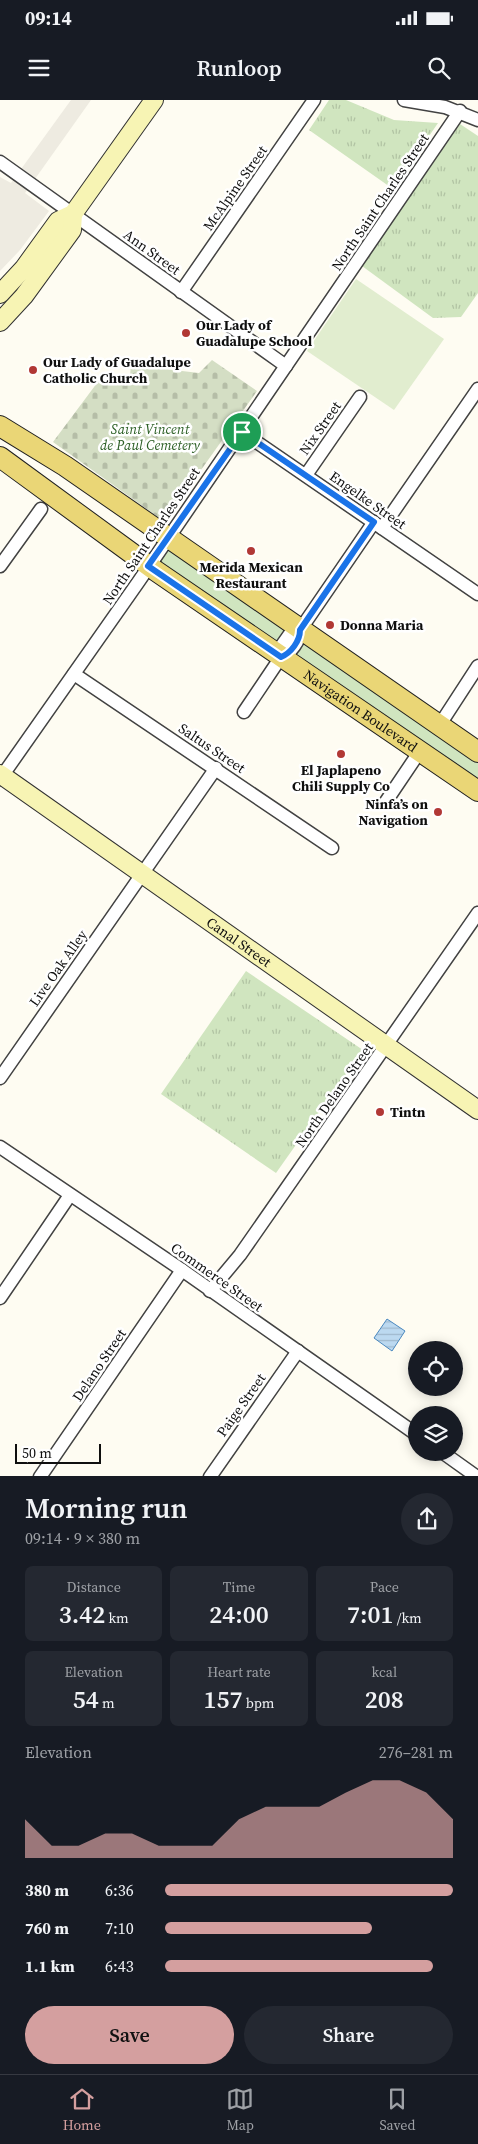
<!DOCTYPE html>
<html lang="en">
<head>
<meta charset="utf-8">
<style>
	body { margin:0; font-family:"Source Serif 4",serif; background:#242831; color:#f1f3f6; height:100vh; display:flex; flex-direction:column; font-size:19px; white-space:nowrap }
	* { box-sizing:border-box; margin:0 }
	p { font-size:16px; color:#9ea1a6 }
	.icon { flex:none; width:28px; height:28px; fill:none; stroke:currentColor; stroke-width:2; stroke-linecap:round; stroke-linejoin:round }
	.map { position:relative; height:1376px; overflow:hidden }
	.details { display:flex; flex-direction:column; background:#171b24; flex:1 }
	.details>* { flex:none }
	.controls { position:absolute; left:408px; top:1241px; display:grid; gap:10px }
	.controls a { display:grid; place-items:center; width:55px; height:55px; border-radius:50%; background:#171b24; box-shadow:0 2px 12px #0003; font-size:25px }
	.scale { position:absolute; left:15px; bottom:12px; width:86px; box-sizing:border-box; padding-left:5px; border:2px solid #0f0f0f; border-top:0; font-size:14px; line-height:18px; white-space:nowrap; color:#0f0f0f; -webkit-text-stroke:4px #fff; paint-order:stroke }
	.pin { position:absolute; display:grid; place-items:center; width:42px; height:42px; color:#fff; margin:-21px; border:2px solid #fff; border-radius:50%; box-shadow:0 1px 5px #0007 }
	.round { display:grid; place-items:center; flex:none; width:52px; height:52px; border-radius:26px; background:#242831 }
	.overview { display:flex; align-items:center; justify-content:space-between; height:85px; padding:0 25px }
	h1 { font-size:28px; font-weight:600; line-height:38px }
	.figures { display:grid; grid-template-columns:repeat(3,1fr); gap:8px; height:85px; padding:5px 25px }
	.figures div { display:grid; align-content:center; border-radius:8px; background:#242831; text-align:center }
	.figures b { font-size:25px; font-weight:600 }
	.figures small { font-size:14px; font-weight:400 }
	.figures p { font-size:14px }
	.chart { height:140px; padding:10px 25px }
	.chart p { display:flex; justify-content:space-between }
	.chart svg { width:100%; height:90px; margin-top:5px; fill:#d49f9f; opacity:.7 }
	.action { display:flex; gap:10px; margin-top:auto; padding:10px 25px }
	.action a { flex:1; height:58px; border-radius:30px; background:#d49f9f; color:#111; font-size:20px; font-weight:600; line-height:58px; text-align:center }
	.action a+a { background:#242831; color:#f1f3f6 }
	ul { padding:0 25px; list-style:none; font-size:16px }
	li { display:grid; grid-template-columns:80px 60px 1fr; align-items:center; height:38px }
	li i { height:12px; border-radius:6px; background:#d49f9f }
	.status { display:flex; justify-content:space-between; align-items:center; height:35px; padding:0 25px; background:#171b24; direction:ltr }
	.status svg { height:14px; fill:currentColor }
	header { display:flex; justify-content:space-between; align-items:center; height:65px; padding:0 25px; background:#171b24; font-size:22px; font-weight:600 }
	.menu { display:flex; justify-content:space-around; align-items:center; height:70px; border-top:1px solid #363941; background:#171b24; font-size:14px; color:#9ea1a6 }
	.menu a { display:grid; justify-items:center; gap:2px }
	.menu .active { color:#d49f9f }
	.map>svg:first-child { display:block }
	.grass { fill:url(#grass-tufts) }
	.cemetery { fill:url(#cemetery-stones) }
	.park { fill:#d0e5bf }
	.pitch { fill:#e1edcf }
	.plaza { fill:#eeebe1 }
	.water { fill:url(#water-rules); stroke:#4a88bf }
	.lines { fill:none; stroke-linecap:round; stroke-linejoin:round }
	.street-casing { stroke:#424242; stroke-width:15 }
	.secondary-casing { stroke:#313131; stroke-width:20 }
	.primary-casing { stroke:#202020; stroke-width:22 }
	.street { stroke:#fff; stroke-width:12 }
	.secondary { stroke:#f7f4b4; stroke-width:18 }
	.primary { stroke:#ead676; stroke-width:20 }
	.route-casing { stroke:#fff; stroke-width:10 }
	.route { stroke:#1a73e8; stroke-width:6 }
	.poi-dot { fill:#b13835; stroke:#fff; stroke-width:2 }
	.labels { text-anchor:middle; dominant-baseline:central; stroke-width:5; stroke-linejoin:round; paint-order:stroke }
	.street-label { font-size:14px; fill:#0f0f0f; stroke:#fff }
	.poi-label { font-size:14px; font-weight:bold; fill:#0f0f0f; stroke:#fff; text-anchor:start }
	.park-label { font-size:14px; font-style:italic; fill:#2d6026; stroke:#fff }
</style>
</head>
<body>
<div class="status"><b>09:14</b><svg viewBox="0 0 49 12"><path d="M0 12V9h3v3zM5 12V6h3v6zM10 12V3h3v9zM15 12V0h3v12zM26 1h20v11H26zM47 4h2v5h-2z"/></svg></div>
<header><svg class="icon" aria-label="menu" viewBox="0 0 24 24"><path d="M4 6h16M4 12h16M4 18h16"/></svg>Runloop<svg class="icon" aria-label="search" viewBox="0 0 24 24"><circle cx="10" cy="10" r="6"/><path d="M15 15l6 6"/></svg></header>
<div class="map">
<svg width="478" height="1377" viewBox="0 0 478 1377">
	<defs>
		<pattern id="grass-tufts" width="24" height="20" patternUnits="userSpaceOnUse" patternTransform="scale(1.25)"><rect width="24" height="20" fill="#d0e5bf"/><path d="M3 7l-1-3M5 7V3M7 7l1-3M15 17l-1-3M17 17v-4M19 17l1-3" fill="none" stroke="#b1c3a3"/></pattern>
		<pattern id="cemetery-stones" width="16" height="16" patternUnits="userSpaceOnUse" patternTransform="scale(1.25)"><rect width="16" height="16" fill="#d4dec4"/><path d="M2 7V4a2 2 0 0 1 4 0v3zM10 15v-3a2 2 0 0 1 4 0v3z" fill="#b5bda7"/></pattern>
		<pattern id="water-rules" width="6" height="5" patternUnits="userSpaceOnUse" patternTransform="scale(1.25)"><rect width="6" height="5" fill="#bcd9f0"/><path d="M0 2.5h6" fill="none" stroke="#a0b9cd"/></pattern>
	</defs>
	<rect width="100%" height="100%" fill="#fefcf2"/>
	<g class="grass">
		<polygon points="329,0 346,0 394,20 438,23 393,89 309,30"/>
		<polygon points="460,24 478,36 478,193 461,217 433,218 362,166"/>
		<polygon points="246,871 363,950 276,1073 161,994"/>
	</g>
	<polygon class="cemetery" points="212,260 257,291 169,415 158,417 53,342 100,279 111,284 123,283 130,276 131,265 199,273"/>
	<polygon class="park" points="170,448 478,657 478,684 157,466"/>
	<polygon class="pitch" points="356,179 444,239 394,310 307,251"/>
	<polygon class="plaza" points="71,0 91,0 25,93 49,111 20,150 0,171 0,77 11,83"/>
	<polygon class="water" points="387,1219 405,1231 392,1251 374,1238"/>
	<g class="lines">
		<defs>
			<g id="street">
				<polyline points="404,0 445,7 478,20"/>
				<polyline points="0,62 286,266"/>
				<polyline points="181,192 314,0"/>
				<polyline points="242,332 478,494"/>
				<polyline points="306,375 360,297"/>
				<polyline points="382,428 478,289"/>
				<polyline points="0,466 41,409"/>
				<polyline points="281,557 280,548 292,531 300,530"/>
				<polyline points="74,574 332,748"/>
				<path d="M244,612L281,557C291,553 300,541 300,530L374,422"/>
				<polyline points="439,626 478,566"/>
				<polyline points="0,679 139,481 460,11"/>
				<polyline points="385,703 420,651"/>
				<polyline points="0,978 216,668"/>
				<polyline points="0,1047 182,1170 416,1334"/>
				<polyline points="210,1191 240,1155 478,813"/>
				<polyline points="0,1198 70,1095"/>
				<polyline points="442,1352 477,1377"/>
				<polyline points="40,1377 182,1170"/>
				<polyline points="210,1377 298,1251"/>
			</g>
			<g id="secondary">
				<polyline points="0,194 24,168 58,121 73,114 154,0"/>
				<polyline points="0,222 24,196 72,130 73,114"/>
				<path id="s1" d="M0,674L478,1010"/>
			</g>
			<g id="primary">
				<polyline points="0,326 65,366 478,652"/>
				<path id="s2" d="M0,357L156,471L478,691"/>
			</g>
		</defs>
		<use href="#street" class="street-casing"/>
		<use href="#secondary" class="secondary-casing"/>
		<use href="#primary" class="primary-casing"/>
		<use href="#street" class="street"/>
		<use href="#secondary" class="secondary"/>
		<use href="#primary" class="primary"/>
	</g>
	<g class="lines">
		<defs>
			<path id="route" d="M242,332L374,422L300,530C300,541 291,553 281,557L148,466Z"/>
		</defs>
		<use href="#route" class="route-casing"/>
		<use href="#route" class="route"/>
	</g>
	<g class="poi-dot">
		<circle cx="186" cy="233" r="5"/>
		<circle cx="33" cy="270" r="5"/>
		<circle cx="251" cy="451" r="5"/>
		<circle cx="330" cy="525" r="5"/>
		<circle cx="341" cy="654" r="5"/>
		<circle cx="438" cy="712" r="5"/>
		<circle cx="380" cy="1012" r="5"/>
	</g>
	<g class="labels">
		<g class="street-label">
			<text transform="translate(235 88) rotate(-55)">McAlpine Street</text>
			<text transform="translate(380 102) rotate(-56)">North Saint Charles Street</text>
			<text transform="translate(152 152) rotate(36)">Ann Street</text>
			<text transform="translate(320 328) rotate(-55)">Nix Street</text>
			<text transform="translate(368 400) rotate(35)">Engelke Street</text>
			<text transform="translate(151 436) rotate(-56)">North Saint Charles Street</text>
			<text stroke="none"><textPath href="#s2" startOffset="441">Navigation Boulevard</textPath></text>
			<text transform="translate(212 648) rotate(34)">Saltus Street</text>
			<text stroke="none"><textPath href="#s1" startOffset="292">Canal Street</textPath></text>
			<text transform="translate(58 868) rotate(-55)">Live Oak Alley</text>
			<text transform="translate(334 995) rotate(-55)">North Delano Street</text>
			<text transform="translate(217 1177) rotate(35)">Commerce Street</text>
			<text transform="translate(99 1265) rotate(-56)">Delano Street</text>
			<text transform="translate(241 1305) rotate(-55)">Paige Street</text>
		</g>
		<g class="poi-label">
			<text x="196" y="225">Our Lady of<tspan x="196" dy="16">Guadalupe School</tspan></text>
			<text x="43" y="262">Our Lady of Guadalupe<tspan x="43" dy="16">Catholic Church</tspan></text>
			<text x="251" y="467" text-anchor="middle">Merida Mexican<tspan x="251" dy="16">Restaurant</tspan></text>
			<text x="340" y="525">Donna Maria</text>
			<text x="341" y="670" text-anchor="middle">El Japlapeno<tspan x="341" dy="16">Chili Supply Co</tspan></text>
			<text x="428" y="704" text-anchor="end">Ninfa’s on<tspan x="428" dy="16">Navigation</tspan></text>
			<text x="390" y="1012">Tintn</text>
		</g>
		<g class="park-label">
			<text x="150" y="329">Saint Vincent<tspan x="150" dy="16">de Paul Cemetery</tspan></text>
		</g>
	</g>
</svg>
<div class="controls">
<a><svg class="icon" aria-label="locate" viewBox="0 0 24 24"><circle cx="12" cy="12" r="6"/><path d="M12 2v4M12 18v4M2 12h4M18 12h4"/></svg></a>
<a><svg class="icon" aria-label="layers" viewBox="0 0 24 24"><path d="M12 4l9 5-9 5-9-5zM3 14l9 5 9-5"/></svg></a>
</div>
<div class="scale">50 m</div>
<div class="pin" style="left:242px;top:332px;background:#1e9e55"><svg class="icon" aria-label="arrive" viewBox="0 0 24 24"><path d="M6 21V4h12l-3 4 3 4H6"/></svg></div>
</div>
<section class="details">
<div class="overview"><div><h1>Morning run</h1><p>09:14 · 9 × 380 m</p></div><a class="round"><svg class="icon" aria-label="share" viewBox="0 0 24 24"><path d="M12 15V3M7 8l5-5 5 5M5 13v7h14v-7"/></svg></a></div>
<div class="figures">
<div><p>Distance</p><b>3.42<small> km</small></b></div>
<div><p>Time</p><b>24:00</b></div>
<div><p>Pace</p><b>7:01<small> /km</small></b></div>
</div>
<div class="figures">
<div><p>Elevation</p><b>54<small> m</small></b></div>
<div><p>Heart rate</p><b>157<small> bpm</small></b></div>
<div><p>kcal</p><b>208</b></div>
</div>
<div class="chart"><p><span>Elevation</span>276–281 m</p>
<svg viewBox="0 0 160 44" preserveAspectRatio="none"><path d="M0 44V25L10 38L20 38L30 32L40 32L50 38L60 38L70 38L80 25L90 19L100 19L110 19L120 12L130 6L140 6L150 12L160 25V44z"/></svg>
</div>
<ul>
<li><b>380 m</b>6:36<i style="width:100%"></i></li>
<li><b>760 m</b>7:10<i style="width:72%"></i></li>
<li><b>1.1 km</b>6:43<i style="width:93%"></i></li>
</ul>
<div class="action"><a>Save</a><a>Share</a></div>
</section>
<nav class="menu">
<a class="active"><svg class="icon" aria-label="home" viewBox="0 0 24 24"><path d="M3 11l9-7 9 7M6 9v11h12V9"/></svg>Home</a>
<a><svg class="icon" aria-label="map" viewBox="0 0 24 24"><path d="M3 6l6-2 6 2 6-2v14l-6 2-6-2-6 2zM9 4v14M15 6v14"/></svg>Map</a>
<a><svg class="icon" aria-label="saved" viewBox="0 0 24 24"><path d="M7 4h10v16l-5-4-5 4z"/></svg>Saved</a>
</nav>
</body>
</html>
